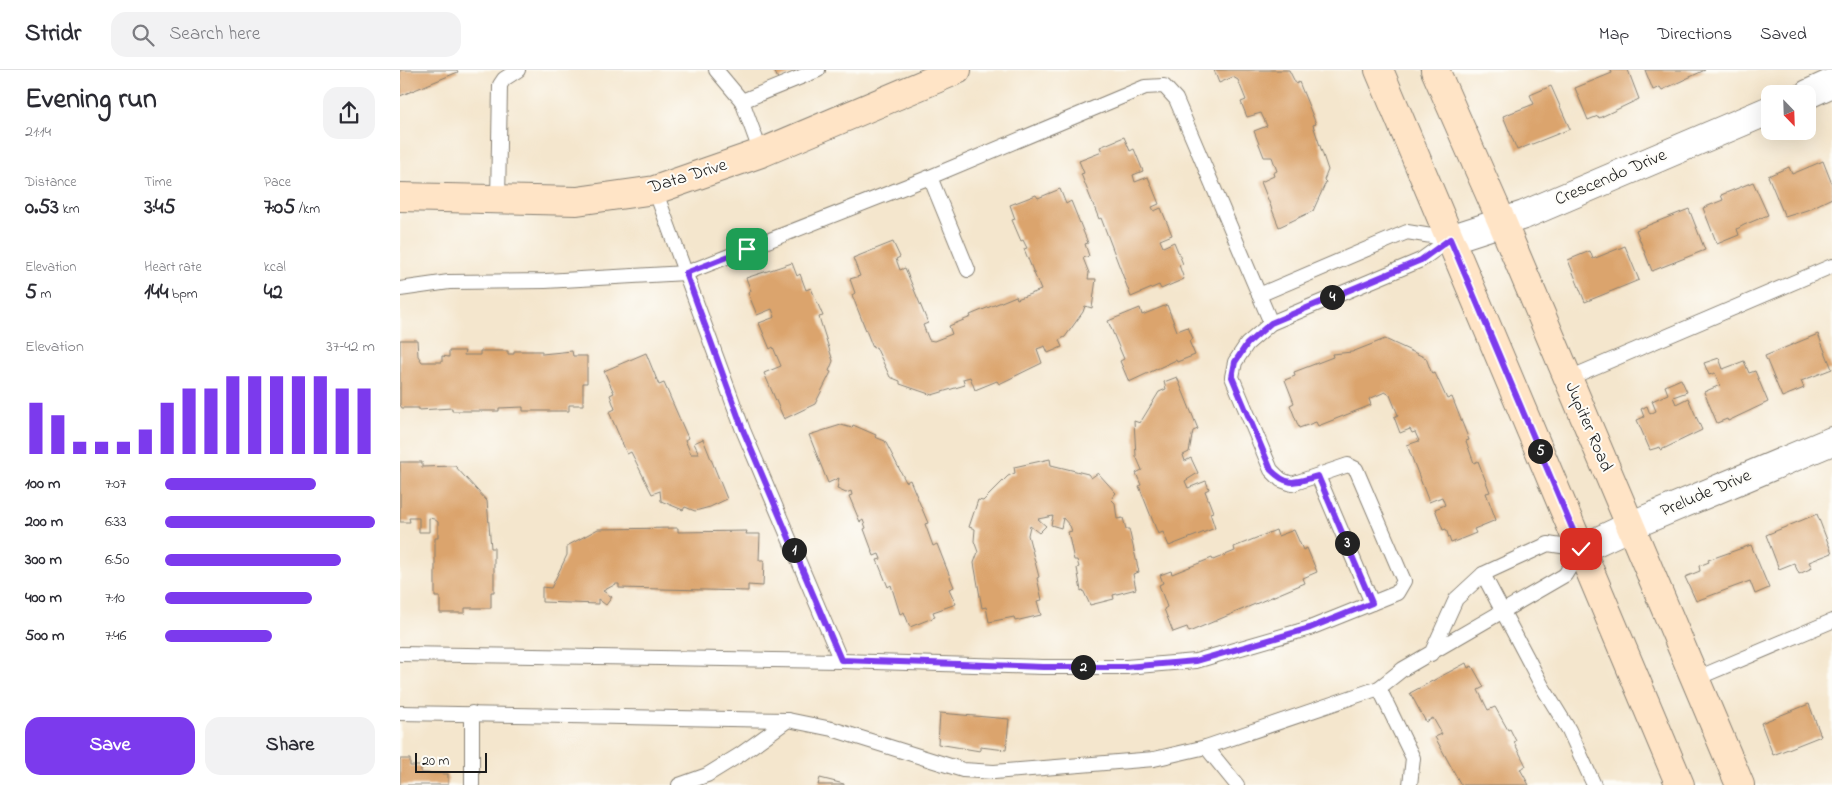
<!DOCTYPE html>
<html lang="en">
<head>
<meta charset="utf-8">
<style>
	body { margin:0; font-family:"Indie Flower",sans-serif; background:#f2f2f3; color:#2b2b33; height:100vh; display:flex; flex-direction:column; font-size:19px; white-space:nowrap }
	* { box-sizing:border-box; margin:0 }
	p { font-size:16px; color:#7c7c81 }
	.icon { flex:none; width:28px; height:28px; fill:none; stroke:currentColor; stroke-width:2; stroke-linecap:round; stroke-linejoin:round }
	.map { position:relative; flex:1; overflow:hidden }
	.details { display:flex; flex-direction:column; background:#fff; width:400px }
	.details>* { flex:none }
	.needle { width:32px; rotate:157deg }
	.tools { position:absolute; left:1361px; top:15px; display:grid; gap:10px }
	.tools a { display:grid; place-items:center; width:55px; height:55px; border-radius:10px; background:#fff; box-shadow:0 5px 20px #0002; font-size:25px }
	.scale { position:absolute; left:15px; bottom:12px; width:72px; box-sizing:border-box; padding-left:5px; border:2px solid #1c1c1c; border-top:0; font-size:14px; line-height:18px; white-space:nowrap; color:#1c1c1c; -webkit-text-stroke:4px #fdfcf7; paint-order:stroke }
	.pin { position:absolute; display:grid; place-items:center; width:42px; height:42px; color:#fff; margin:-21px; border-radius:10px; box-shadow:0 2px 8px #0006 }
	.km { position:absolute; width:25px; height:25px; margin:-12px; border-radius:50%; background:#222; color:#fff; font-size:14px; line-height:25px; text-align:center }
	.round { display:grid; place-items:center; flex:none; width:52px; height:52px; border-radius:15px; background:#f2f2f3 }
	.summary { display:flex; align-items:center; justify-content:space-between; height:85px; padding:0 25px }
	h1 { font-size:28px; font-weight:800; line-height:38px }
	.stats { display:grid; grid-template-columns:repeat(3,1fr); gap:8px; height:85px; padding:5px 25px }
	.stats div { display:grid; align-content:center }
	.stats b { font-size:21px; font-weight:800 }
	.stats small { font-size:14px; font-weight:400 }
	.stats p { font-size:14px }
	.chart { height:140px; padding:10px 25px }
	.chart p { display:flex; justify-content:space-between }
	.chart svg { width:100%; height:90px; margin-top:5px; stroke:#7c3aed; stroke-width:6 }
	.action { display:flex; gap:10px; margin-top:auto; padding:10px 25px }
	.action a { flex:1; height:58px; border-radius:15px; background:#7c3aed; color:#fff; font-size:20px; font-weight:800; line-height:58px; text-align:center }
	.action a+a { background:#f2f2f3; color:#2b2b33 }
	ul { padding:0 25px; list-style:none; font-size:16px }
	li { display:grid; grid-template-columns:80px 60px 1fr; align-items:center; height:38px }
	li i { height:12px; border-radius:6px; background:#7c3aed }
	header { display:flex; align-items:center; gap:30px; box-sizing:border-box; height:70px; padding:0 25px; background:#fff; border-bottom:1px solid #e1e1e2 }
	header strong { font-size:24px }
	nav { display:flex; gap:28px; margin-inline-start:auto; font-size:18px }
	.search { width:350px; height:45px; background:#f2f2f3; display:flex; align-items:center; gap:12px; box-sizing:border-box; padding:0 18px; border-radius:15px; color:#7c7c81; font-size:19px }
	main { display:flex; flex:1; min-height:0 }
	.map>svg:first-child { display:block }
	.building { fill:#dba46d }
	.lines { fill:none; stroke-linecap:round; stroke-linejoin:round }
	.lane-casing { stroke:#888174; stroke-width:16 }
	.street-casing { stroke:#888174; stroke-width:30 }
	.secondary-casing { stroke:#888174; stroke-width:30 }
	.lane { stroke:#fff; stroke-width:14 }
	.street { stroke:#fff; stroke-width:28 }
	.secondary { stroke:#ffe4c6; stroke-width:28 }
	.route-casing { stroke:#fff; stroke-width:10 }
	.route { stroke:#7c3aed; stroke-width:6 }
	.labels { text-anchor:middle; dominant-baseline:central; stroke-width:4; stroke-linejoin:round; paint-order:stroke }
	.street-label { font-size:18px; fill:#1c1c1c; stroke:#fdfcf7 }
</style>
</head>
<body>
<header>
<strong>Stridr</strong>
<div class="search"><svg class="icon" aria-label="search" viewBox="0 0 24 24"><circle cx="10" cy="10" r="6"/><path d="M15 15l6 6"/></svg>Search here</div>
<nav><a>Map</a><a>Directions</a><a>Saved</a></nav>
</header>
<main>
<section class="details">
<div class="summary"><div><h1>Evening run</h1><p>21:14</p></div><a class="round"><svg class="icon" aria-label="share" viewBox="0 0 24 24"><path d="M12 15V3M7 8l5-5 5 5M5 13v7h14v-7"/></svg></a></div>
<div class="stats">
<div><p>Distance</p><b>0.53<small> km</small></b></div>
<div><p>Time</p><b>3:45</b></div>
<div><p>Pace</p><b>7:05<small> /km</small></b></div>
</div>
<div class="stats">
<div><p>Elevation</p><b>5<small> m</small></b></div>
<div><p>Heart rate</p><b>144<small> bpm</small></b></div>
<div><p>kcal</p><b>42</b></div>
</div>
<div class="chart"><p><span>Elevation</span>37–42 m</p>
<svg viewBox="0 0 160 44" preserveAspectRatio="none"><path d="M5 44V19M15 44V25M25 44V38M35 44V38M45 44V38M55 44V32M65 44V19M75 44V12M85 44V12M95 44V6M105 44V6M115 44V6M125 44V6M135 44V6M145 44V12M155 44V12"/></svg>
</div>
<ul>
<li><b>100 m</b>7:07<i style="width:72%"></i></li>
<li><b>200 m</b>6:33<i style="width:100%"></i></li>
<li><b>300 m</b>6:50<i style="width:84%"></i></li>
<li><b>400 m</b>7:10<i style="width:70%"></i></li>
<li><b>500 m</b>7:46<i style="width:51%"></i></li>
</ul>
<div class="action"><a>Save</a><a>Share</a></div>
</section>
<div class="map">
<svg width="1432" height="715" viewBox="0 0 1432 715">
	<rect width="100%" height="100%" fill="#fdfcf7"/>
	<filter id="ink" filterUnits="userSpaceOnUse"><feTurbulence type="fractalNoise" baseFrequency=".02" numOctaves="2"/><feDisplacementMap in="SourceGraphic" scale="10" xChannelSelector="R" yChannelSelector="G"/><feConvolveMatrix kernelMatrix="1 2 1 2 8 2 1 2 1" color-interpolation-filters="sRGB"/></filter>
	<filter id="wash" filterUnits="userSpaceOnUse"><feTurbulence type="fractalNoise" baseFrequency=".0096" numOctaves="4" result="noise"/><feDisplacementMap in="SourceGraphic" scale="20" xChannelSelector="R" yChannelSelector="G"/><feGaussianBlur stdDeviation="1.12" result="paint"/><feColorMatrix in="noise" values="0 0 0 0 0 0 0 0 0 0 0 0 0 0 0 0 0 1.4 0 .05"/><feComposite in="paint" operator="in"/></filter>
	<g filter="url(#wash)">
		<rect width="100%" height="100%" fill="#f4e6cd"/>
		<g id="blocks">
			<g class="building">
				<polygon points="0,0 57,0 58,2 0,26"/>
				<polygon points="374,0 401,0 378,9"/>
				<polygon points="814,0 889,0 896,14 899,12 916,54 913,55 928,100 924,110 926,112 913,141 879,157 861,112 874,106 873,103 877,101 872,87 864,87 854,61 867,56 861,43 847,47 841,32 846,30 838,10 833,7 819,13"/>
				<polygon points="1211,0 1228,0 1239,29 1199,48 1198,46 1188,50 1175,18 1212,3"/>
				<polygon points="1245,0 1305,0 1262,20 1260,17 1253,20"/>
				<polygon points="1151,16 1170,59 1117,80 1103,46 1134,34 1130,25"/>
				<polygon points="724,67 730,81 734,79 743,101 733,105 735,112 748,107 759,134 752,137 754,141 761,138 772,165 760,170 763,177 774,172 783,194 779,195 784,209 761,219 759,215 731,227 701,148 699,149 681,104 684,103 679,91 702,82 700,77"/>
				<polygon points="1423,91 1432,114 1432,128 1407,140 1385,147 1368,106 1389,97 1392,104"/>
				<polygon points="1353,112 1368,145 1344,155 1337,159 1339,165 1317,174 1303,138 1323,130 1321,125"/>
				<polygon points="660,119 666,134 671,131 688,173 685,174 689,186 683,188 689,203 688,209 696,209 692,238 685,236 683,242 665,267 659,270 662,277 648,283 645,276 637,279 642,293 599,314 597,311 575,320 570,307 563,309 565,315 532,325 500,314 500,311 490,307 476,277 473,278 452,225 455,223 450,209 460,206 453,188 493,172 500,187 496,189 500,200 505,198 528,253 523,255 529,270 534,271 552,264 549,256 571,247 570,245 616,226 617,229 641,220 624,179 627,178 623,170 621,171 612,150 615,149 610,135 636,125 638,128"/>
				<polygon points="1289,139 1305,180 1252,201 1236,160"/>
				<polygon points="1225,176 1239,210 1185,232 1168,190 1190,181 1193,189"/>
				<polygon points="392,193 397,206 400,204 406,220 411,218 423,246 419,247 433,291 429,301 431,302 415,334 384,349 364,303 381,296 373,277 370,279 359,253 375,247 372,239 357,245 348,223 351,221 346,208"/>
				<polygon points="767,235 777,261 788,257 793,269 789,271 795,285 777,292 776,290 729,312 720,291 724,289 708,251 740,238 742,245"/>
				<polygon points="1418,264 1432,299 1401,311 1404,318 1382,327 1365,286"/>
				<polygon points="985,269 1026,288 1032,304 1035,303 1047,329 1052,327 1069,370 1066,371 1074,393 1078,391 1090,422 1086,423 1096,450 1074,459 1076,463 1051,473 1046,459 1043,460 1035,439 1045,435 1042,427 1029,432 1007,375 1019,371 1015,362 1012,363 1010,359 1000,363 994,347 998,345 990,325 985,322 969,329 971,335 918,356 916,352 899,358 890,335 894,333 885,310 895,306 894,302 933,287 932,284 952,282"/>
				<polygon points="0,270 17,270 18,286 22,292 42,292 42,286 49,287 49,281 65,281 64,285 80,285 80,281 108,281 108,284 114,284 114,281 142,281 142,284 172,281 173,286 187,286 187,313 183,313 183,335 169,335 169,341 123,341 123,337 99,338 99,341 52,341 52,338 19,340 19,338 2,338 0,335"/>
				<polygon points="246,283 259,315 264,313 288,368 285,370 291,384 299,384 294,373 303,369 327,429 310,437 295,441 285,437 283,440 261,431 260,421 252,424 231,382 227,384 209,342 215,339 210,325 214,323 204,301"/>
				<polygon points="1319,288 1323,299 1344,291 1349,303 1355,301 1368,332 1328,351 1327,349 1317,353 1304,322 1320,315 1315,303 1309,305 1304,293"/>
				<polygon points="777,307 798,359 793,361 789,382 783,385 785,391 791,388 798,403 785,411 788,418 806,411 809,419 805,421 813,442 810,443 815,458 769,476 763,462 758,464 739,416 741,415 736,403 742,400 736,386 734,351 740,353 759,322 766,319 764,312"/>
				<polygon points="1281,309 1287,322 1273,327 1276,334 1288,328 1302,360 1261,380 1260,377 1250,380 1237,350 1244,347 1241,339 1247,336 1250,344 1256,341 1252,331 1268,324 1265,316"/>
				<polygon points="441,355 452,358 453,355 476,365 475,367 485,371 506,412 510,410 528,453 525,454 533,476 537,474 554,517 549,519 556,534 533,542 535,547 510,557 504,542 500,544 491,515 488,517 477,490 481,489 479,484 474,486 464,459 466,458 463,450 460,452 449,426 452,425 451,421 446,423 437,419 439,408 428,413 409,365"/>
				<polygon points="650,389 651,395 688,404 691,408 698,403 716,423 711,429 715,433 717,449 723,448 726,459 729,459 739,502 733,504 736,519 713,525 714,529 690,535 683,520 681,521 677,498 679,497 677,490 674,490 668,462 672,461 670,456 663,448 661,458 651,455 653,446 638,449 646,456 639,463 630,456 628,465 639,507 637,508 642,530 637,531 641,545 615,551 614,547 589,552 586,537 582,538 574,493 578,482 574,471 575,459 569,457 578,430 583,431 608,406 615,403 614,397"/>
				<polygon points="0,392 22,392 22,397 55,396 87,431 91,478 94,478 94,522 91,522 91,538 65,538 65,543 40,543 40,527 35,527 35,468 38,468 38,452 34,449 29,448 29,462 19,462 19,448 9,448 10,452 0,452"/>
				<polygon points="1417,444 1432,483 1409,492 1412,498 1399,504 1394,493 1379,499 1366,465"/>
				<polygon points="278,458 278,462 347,461 346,464 360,464 359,490 364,490 363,516 348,515 348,521 219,518 219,514 216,514 203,521 212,527 206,535 198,529 198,534 142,532 142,517 151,518 167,485 167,476 198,459"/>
				<polygon points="876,460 878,466 894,460 903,480 907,478 917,502 903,508 905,513 789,562 787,557 773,562 764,539 767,537 759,515 763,513 760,505 771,501 772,504 812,488 813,490 835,481 834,477"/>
				<polygon points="1351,475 1369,518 1355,524 1350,511 1296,531 1285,507 1300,501 1299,496 1309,492 1308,490"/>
				<polygon points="1066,593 1068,598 1072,596 1084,617 1078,620 1088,640 1095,637 1108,660 1110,659 1116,671 1114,672 1126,696 1120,699 1129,715 1061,715 1035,667 1042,664 1033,648 1026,652 1010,623"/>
				<polygon points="1409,634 1421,666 1373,685 1361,653"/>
				<polygon points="540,643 609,649 606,680 580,677 580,681 538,674"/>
				<polygon points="0,689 10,689 10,696 21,696 21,703 48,704 48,715 0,715"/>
				<polygon points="420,708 444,714 444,715 418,715"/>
			</g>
		</g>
	</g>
	<g filter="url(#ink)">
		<use href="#blocks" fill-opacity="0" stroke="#888174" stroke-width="1"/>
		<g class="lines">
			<defs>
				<g id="lane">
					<polyline points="316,0 342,31"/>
					<polyline points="361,83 342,31 418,0"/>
					<polyline points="530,107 568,200"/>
					<polyline points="255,120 343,360 441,591"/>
					<polyline points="98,130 100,15 104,9 118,0"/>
					<polyline points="0,219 49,212 145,211 286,203 530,107 745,17 764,16 776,29 871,253"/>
					<polyline points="859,225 1007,162 1050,169"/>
					<polyline points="1167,309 1432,196"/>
					<polyline points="918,406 972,533"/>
					<polyline points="1083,504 1142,616 1169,660 1194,715"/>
					<polyline points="0,584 441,591 643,597 726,597 796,591 910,558 997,523 1004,511 956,399 948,395 892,414 881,410 871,400 832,307 835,292 847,274 871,253 1021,190 1050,169"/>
					<polyline points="1295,609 1432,551"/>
					<polyline points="979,618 1013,688 1010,715"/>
					<polyline points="0,643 388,650 432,659 563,700 594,702 754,689 806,677 979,618 1003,599 1165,505 1181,479 1148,474 1083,504 1056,529 1031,584"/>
					<polyline points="72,643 72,715"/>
					<polyline points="806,677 837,715"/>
					<polyline points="279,715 307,705 341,684 388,650"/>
				</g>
				<g id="street">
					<polyline points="1408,24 1432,13"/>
					<polyline points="1050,169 1124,145 1370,40"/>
					<polyline points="1181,479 1230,456 1432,371"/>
				</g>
				<g id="secondary">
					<polyline points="979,0 1280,715"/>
					<polyline points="1035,0 1102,152 1340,715"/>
					<polyline points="0,127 177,131 255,120 361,83 557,0"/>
				</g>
			</defs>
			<use href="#lane" class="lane-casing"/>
			<use href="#street" class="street-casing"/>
			<use href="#secondary" class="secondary-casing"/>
			<use href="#lane" class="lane"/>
			<use href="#street" class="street"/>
			<use href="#secondary" class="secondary"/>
		</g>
	</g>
	<g class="lines" filter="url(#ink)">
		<defs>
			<path id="route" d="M347,179L286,203L343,360L441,590L643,597H726L796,591L910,558L972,533L918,406C896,412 889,418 871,400L832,307L835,292L847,274L871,253L1021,190L1050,169L1181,479"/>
		</defs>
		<use href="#route" class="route-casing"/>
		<use href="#route" class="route"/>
	</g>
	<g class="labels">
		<g class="street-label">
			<text transform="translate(288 107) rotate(-17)">Data Drive</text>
			<text transform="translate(1211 108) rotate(-23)">Crescendo Drive</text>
			<text transform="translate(1188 357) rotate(67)">Jupiter Road</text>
			<text transform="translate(1306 424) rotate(-23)">Prelude Drive</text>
		</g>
	</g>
</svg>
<div class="tools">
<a><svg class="needle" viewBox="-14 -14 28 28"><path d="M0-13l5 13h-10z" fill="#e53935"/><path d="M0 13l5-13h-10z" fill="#7c7c81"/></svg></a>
</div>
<div class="scale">20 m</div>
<div class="pin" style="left:347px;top:179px;background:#1e9e55"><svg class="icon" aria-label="arrive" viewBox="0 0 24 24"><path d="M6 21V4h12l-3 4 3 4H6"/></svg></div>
<div class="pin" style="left:1181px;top:479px;background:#d93025"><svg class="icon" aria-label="check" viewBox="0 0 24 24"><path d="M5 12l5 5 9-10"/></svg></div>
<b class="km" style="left:394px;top:480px">1</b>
<b class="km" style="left:683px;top:597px">2</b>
<b class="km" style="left:947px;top:473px">3</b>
<b class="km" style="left:932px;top:227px">4</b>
<b class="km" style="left:1140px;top:381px">5</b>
</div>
</main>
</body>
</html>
